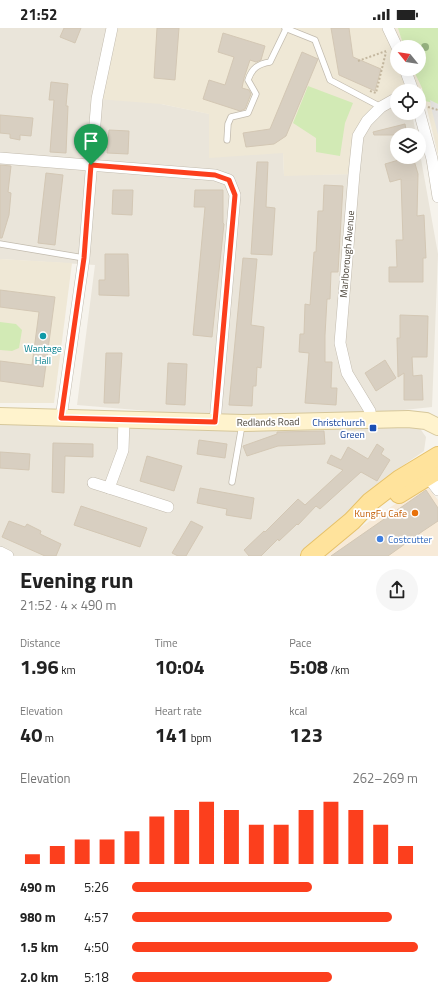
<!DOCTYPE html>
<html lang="en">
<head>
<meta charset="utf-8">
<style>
	body { margin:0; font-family:"Titillium Web",sans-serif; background:#f6f6f6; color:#222; height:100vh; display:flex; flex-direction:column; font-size:15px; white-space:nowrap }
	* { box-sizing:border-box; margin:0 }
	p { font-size:13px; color:#767676 }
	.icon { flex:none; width:22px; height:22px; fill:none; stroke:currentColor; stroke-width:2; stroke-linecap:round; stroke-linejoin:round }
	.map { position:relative; height:528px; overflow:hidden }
	.details { display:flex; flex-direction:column; background:#fff; flex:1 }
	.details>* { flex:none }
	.needle { width:26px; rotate:300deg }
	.buttons { position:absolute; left:390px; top:12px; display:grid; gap:8px }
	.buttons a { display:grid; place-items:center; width:36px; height:36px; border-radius:50%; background:#fff; box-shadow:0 4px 16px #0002; font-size:20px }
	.pin { position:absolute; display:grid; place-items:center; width:34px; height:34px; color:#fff; margin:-41px -17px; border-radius:50% 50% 50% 0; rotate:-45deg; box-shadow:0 0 4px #0007 }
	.pin .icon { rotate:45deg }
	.round { display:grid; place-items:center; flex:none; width:42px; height:42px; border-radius:21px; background:#f6f6f6 }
	.headline { display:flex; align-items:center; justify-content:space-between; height:68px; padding:0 20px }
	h1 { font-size:22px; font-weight:700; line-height:30px }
	.figures { display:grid; grid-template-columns:repeat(3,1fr); gap:6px; height:68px; padding:4px 20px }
	.figures div { display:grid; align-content:center }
	.figures b { font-size:20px; font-weight:700 }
	.figures small { font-size:11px; font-weight:400 }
	.figures p { font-size:11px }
	.chart { height:112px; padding:8px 20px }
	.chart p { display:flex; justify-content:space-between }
	.chart svg { width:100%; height:72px; margin-top:4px; stroke:#fc3f1d; stroke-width:6 }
	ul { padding:0 20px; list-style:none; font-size:13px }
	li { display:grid; grid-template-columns:64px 48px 1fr; align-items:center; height:30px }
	li i { height:10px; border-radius:5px; background:#fc3f1d }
	.status { display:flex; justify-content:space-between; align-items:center; height:28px; padding:0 20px; background:#fff; direction:ltr }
	.status svg { height:11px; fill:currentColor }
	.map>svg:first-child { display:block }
	.residential { fill:#eae5da }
	.commercial { fill:#f7ead8 }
	.education { fill:#efe8d6; fill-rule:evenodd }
	.green { fill:#d2eab5 }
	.parking { fill:#e5e3e0 }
	.building { fill:#d8cfc1; stroke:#d3c7b4 }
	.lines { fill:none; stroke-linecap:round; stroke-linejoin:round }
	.lane-casing { stroke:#c2bbae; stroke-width:7 }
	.street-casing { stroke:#c2bbae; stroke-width:12 }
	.secondary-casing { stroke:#d6c79b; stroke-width:18 }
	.primary-casing { stroke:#e6c16a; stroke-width:20 }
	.path { stroke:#c4b79f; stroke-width:2; stroke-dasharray:2 2; stroke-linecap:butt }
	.lane { stroke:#fff; stroke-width:5.5 }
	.street { stroke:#fff; stroke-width:11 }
	.secondary { stroke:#fff3cd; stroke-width:16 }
	.primary { stroke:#ffe39c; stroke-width:18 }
	.tree { fill:#97b381 }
	.route-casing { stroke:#fff; stroke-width:8 }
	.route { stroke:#fc3f1d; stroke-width:5 }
	.culture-dot { fill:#0f9aa8; stroke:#fff; stroke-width:1.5 }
	.transit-dot { fill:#1a4fb4; stroke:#fff; stroke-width:1.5 }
	.food-dot { fill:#e8710a; stroke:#fff; stroke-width:1.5 }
	.shop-dot { fill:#3f7fe0; stroke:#fff; stroke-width:1.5 }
	.labels { text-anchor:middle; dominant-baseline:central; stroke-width:3.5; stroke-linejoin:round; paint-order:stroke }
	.street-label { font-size:10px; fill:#4b4439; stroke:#fff }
	.culture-label { font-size:10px; fill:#0d838f; stroke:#fff }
	.transit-label { font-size:10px; fill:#164399; stroke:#fff; text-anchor:end }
	.food-label { font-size:10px; fill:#c56008; stroke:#fff; text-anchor:end }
	.shop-label { font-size:10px; fill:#366cbe; stroke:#fff; text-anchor:start }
</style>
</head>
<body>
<div class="status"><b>21:52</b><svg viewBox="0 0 49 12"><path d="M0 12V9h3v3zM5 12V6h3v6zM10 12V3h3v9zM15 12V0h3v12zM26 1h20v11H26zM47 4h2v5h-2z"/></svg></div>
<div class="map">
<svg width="438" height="528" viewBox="0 0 438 528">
	<rect width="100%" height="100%" fill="#f6f3ec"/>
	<g class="residential">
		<polygon points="0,0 112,0 161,76 210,86 283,125 284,147 354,146 367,93 397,72 397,85 412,85 416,107 397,107 397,129 419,129 419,120 438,226 432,379 385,384 232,390 77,377 95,237 0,231"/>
		<polygon points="0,393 419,399 426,409 424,423 395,443 303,528 0,528"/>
	</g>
	<polygon class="commercial" points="425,456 438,472 438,528 318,528"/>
	<g class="education">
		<path d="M112,0H438V127L422,60L415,63H397V72L367,93L354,146L284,148L283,125L209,130V86L161,76L97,71ZM397,19H419V41H397Z"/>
		<polygon points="0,231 72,235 54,375 0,375"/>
	</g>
	<g class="green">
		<polygon points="398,0 438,0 438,76 425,73 422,60 413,41 419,41 419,19 404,19"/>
		<polygon points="308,58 353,75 345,95 340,128 316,124 316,110 293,95"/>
		<polygon points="0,294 16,296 22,302 19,320 12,323 0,322"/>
	</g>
	<polygon class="parking" points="430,72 438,76 438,107 431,79"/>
	<g class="building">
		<polygon points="64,0 81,0 75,15 60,9"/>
		<polygon points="157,0 179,0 175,52 154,50"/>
		<polygon points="331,0 349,0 353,29 381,41 375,63 339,47"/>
		<polygon points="223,5 265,18 261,32 256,34 250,32 244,50 242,60 249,62 251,66 245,81 240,83 203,71 209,52 225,57 234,29 218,24"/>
		<polygon points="302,24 318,31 286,108 274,116 246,119 243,105 270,101"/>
		<polygon points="51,54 68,56 66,78 68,78 66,125 50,124 54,72 49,72"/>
		<polygon points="0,87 33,90 31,108 20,107 20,112 10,110 10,106 0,105"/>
		<polygon points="405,96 407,107 374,107 373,104"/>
		<polygon points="109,102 129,103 128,126 107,125"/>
		<polygon points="409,129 413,129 418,146 417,188 424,187 426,230 423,230 423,254 389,254 389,239 397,239 396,212 403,212 401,151 390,154 385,136"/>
		<polygon points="257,134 268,134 266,179 275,180 272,227 251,226"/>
		<polygon points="0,137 11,138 8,164 11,165 9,187 2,210 0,210"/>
		<polygon points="46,145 63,147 55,217 38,215"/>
		<polygon points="324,157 343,158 338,244 331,244 330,271 327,271 325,307 325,334 332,334 331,360 337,360 336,377 305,375 309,325 299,324 300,306 304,306 305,276 310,277 314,224 316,224 318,183 323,183"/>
		<polygon points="113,162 133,162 132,187 112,186"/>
		<polygon points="195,162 223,162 223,195 224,196 212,309 193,307 205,179 194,179"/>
		<polygon points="105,226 128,226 129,268 99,267 99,252 105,252"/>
		<polygon points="243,230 257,231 251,297 264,299 261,340 257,339 256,358 253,358 252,378 229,377"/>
		<polygon points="0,262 55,269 43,359 0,353 0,333 32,337 39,284 0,279"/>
		<polygon points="400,287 428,288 427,329 412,329 413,348 422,347 423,372 404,372 404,345 398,349 397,310 400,310"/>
		<polygon points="106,325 122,325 119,375 104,375"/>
		<polygon points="385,332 396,350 376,363 365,345"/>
		<polygon points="168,335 187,336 185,377 166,376"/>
		<polygon points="324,403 325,416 278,418 247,428 243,418 277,406 277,404"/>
		<polygon points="199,412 227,416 225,430 197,426"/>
		<polygon points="53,415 93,416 93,429 65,428 64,465 52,464"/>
		<polygon points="377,416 384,421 381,426 390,432 377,453 361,444 320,481 316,478 298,497 297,496 279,513 278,511 261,528 249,528 244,522 264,503 265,504 298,471 305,477 343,442 327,435 331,427 341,432 348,419 368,431"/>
		<polygon points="0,424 30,426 29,442 0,440"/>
		<polygon points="147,428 182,438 174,463 140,453"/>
		<polygon points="200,460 254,470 251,491 226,487 227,481 197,475"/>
		<polygon points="426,462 438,480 438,493 423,503 388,528 331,528"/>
		<polygon points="81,478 147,500 140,519 74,497"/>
		<polygon points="9,493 25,499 27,496 41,503 40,506 61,516 56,528 45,528 2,509"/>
		<polygon points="191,493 203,499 186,528 178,528 172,525"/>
	</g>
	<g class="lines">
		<defs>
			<g id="lane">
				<polyline points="285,0 315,12 330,52 381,79"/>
				<path d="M227,112L228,96L231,89L248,85L256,66L248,52C252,40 258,36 270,34L286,1"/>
				<polyline points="0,216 84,230"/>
				<polyline points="232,454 242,397"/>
			</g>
			<g id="street">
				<polyline points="388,0 397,19"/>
				<polyline points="405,41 413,63"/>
				<polyline points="419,83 432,131 438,169"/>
				<polyline points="0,130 215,147 229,152 235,167 215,394"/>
				<polyline points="61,390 84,230 97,71 112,0"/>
				<polyline points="370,392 370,383 347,345 340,315 354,146 358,108 367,93 381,79 397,70"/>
				<polyline points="424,444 438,462"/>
				<polyline points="93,455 109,460 123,422 124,392"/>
				<polyline points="109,460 168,479"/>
				<polyline points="0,524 8,528"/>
			</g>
			<polyline id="secondary" points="0,388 243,395 408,391 426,393 438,399"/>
			<g id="primary">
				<polyline points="399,466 438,442"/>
				<polyline points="310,528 352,493 370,474 400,451 438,428"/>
			</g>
		</defs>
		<use href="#lane" class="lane-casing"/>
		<use href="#street" class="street-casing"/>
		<use href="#secondary" class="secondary-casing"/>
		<use href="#primary" class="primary-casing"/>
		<g class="path">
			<polyline points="358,33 386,23"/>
			<polyline points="370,63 376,65 386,24"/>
			<polyline points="428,79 438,82"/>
		</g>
		<use href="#lane" class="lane"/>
		<use href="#street" class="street"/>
		<use href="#secondary" class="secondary"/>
		<use href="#primary" class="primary"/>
	</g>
	<circle class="tree" cx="425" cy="19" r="4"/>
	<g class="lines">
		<defs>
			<polygon id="route" points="91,137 215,147 229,152 235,167 215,394 61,390 84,230"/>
		</defs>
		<use href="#route" class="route-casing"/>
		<use href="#route" class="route"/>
	</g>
	<circle class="culture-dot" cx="43" cy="308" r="4"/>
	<rect class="transit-dot" x="369" y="396" width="8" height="8" rx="2"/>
	<circle class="food-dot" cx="415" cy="485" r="4"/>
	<circle class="shop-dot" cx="380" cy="511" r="4"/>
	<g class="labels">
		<g class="street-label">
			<text transform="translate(347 226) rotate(-85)">Marlborough Avenue</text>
			<text transform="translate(268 394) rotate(-1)">Redlands Road</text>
		</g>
		<g class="culture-label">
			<text x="43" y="320">Wantage<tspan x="43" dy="12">Hall</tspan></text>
		</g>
		<g class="transit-label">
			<text x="365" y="394">Christchurch<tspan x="365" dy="12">Green</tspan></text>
		</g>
		<g class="food-label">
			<text x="407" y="485">KungFu Cafe</text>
		</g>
		<g class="shop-label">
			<text x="388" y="511">Costcutter</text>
		</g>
	</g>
</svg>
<div class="buttons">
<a><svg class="needle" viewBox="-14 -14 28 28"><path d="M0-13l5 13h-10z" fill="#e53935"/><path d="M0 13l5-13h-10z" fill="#767676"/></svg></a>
<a><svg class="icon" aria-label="locate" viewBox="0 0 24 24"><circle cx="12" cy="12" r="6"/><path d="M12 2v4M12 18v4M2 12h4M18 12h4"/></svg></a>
<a><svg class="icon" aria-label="layers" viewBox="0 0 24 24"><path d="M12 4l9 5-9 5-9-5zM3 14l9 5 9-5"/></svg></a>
</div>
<div class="pin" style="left:91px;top:137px;background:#1e9e55"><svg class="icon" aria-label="arrive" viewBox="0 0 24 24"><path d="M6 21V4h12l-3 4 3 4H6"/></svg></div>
</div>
<section class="details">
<div class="headline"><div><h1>Evening run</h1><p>21:52 · 4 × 490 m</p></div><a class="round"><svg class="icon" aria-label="share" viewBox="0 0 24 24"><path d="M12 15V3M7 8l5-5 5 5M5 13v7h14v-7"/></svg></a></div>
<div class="figures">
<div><p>Distance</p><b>1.96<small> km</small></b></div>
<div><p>Time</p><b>10:04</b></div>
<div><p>Pace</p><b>5:08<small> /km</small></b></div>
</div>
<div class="figures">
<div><p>Elevation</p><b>40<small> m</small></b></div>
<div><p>Heart rate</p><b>141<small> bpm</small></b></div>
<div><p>kcal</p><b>123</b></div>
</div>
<div class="chart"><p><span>Elevation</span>262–269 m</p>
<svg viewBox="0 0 160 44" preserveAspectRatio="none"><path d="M5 44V38M15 44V33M25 44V29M35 44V29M45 44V24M55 44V15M65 44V11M75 44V6M85 44V11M95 44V20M105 44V20M115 44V11M125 44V6M135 44V11M145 44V20M155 44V33"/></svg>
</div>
<ul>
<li><b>490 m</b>5:26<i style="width:63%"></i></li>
<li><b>980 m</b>4:57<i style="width:91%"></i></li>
<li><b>1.5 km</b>4:50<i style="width:100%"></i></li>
<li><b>2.0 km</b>5:18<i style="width:70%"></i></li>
</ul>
</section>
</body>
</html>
